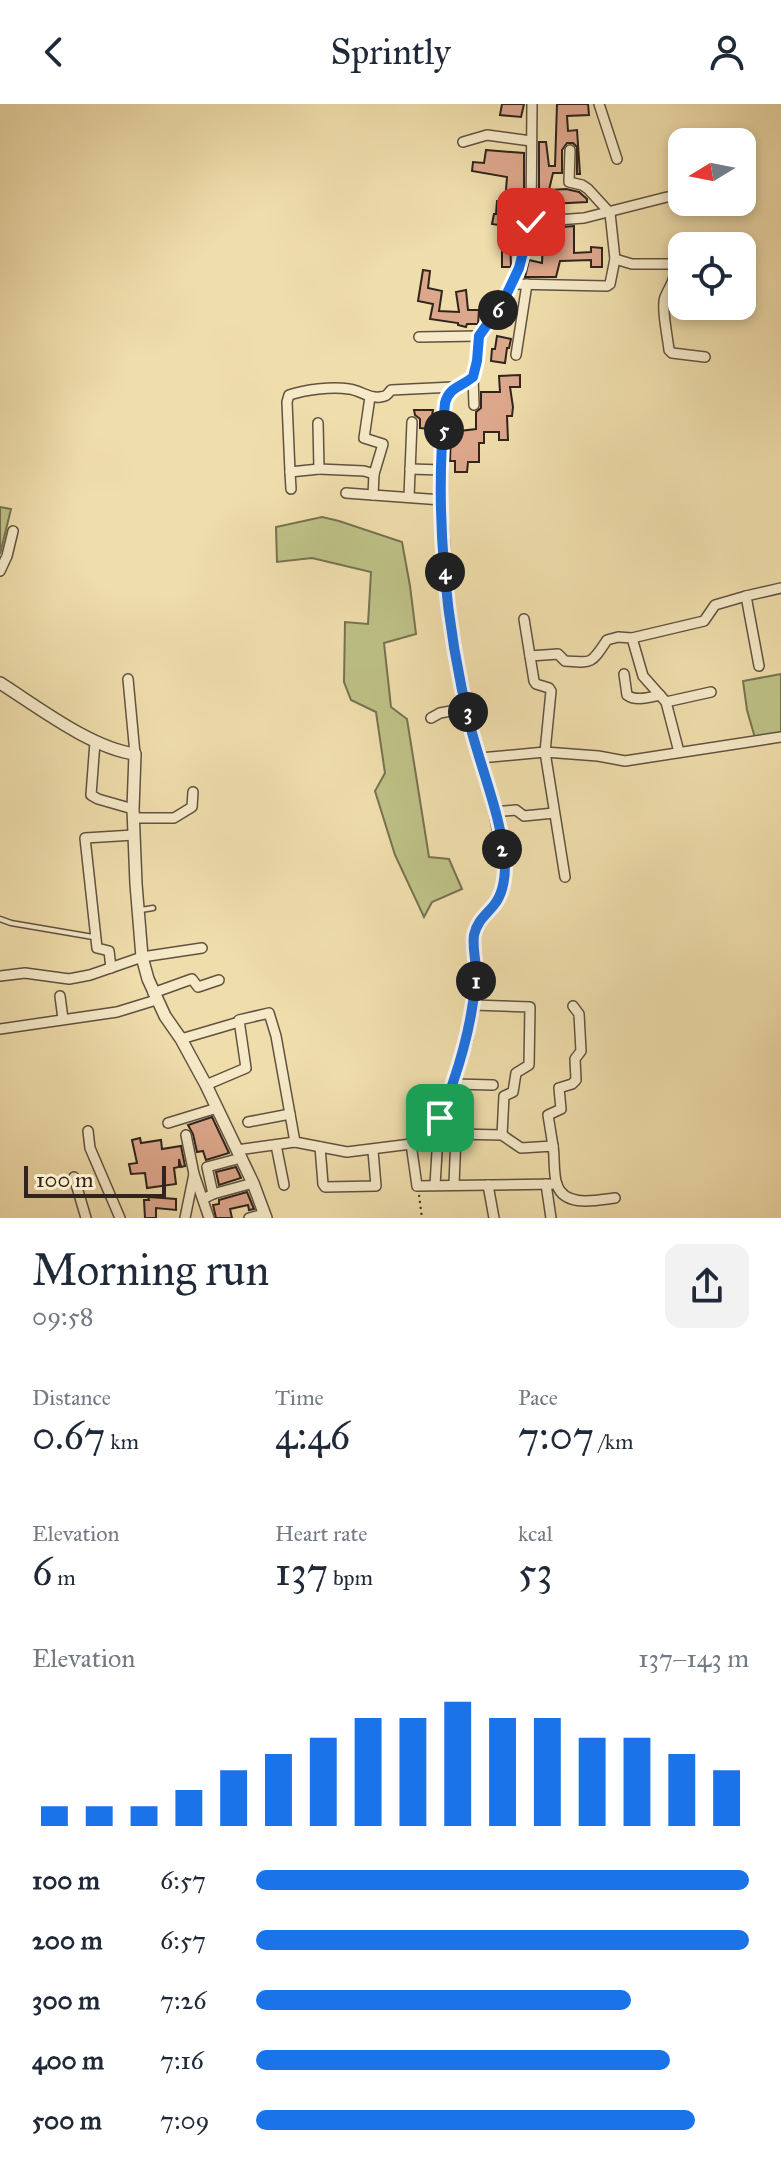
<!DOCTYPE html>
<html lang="en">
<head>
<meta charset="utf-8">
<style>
	body { margin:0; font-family:"IM FELL Great Primer",serif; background:#f2f2f3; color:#1f2937; height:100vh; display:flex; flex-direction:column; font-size:30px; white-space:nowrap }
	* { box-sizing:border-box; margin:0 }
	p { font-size:26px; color:#747a83 }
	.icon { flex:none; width:44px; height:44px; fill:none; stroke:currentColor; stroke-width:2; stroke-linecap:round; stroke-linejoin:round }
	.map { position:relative; height:1114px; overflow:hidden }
	.sheet { display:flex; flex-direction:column; background:#fff; flex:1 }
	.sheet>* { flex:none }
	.needle { width:52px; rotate:260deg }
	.tools { position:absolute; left:668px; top:24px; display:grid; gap:16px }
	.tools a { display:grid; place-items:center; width:88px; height:88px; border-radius:16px; background:#fff; box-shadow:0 4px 12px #0003; font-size:40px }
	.scale { position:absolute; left:24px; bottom:20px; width:142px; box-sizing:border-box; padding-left:8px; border:4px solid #30241d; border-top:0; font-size:22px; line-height:28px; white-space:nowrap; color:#30241d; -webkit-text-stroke:6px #f5e9c8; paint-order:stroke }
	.pin { position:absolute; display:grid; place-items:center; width:68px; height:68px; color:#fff; margin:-34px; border-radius:16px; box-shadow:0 4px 12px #0006 }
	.km { position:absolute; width:40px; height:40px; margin:-20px; border-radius:50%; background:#222; color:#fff; font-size:22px; line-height:40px; text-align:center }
	.round { display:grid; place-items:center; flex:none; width:84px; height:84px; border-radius:16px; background:#f2f2f3 }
	.head { display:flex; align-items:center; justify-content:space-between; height:136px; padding:0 32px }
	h1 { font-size:44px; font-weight:600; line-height:60px }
	.figures { display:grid; grid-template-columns:repeat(3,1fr); gap:12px; height:136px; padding:8px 32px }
	.figures div { display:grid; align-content:center }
	.figures b { font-size:40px; font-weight:600 }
	.figures small { font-size:22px; font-weight:400 }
	.figures p { font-size:22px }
	.chart { height:224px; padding:16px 32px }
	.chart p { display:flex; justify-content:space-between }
	.chart svg { width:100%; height:144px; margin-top:8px; stroke:#1a73e8; stroke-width:6 }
	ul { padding:0 32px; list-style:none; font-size:26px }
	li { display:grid; grid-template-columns:128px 96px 1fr; align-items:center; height:60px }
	li i { height:20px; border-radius:10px; background:#1a73e8 }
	header { display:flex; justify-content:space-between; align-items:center; height:104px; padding:0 32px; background:#fff; font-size:36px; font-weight:600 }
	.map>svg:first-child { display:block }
	.green { fill:#bdc086; stroke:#767252; stroke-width:2 }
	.building { fill:#dda78c; stroke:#30241d; stroke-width:2 }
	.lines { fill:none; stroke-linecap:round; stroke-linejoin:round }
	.service-casing { stroke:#605240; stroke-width:7 }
	.minor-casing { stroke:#605240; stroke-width:12 }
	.tertiary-casing { stroke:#605240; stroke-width:14 }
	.path { stroke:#30241d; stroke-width:2; stroke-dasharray:2 4; stroke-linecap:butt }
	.service { stroke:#f5e9c8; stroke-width:4 }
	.minor { stroke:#f5e9c8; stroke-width:9 }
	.tertiary { stroke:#f5e9c8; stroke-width:11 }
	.route-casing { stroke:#fff; stroke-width:16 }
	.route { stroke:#1a73e8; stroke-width:10 }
</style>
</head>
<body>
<header><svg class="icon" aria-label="back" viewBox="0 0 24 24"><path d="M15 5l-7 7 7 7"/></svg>Sprintly<svg class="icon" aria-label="person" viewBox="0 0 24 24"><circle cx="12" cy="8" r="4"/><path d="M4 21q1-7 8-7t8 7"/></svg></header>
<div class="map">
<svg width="781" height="1114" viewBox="0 0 781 1114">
	<rect width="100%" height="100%" fill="#efddab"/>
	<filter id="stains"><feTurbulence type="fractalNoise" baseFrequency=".0025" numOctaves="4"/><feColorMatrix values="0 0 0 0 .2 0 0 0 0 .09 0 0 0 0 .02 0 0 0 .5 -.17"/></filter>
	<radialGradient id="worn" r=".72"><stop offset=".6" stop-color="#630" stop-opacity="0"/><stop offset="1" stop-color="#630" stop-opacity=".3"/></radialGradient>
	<g class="green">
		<polygon points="0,403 11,405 0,450"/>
		<polygon points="322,413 339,417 402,438 410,482 416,530 384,539 391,603 407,615 429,753 449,755 462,785 432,798 424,813 395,751 375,687 385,669 376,608 351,596 344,578 345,518 368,520 371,468 312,454 277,458 276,423"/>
		<polygon points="781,570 781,631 755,634 747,606 743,577"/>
	</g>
	<g class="building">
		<polygon points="502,0 524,0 521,13 500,11"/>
		<polygon points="557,0 588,0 589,11 567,12 568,27 577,26 580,70 577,70 577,43 573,39 567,39 562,46 562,69 553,69 549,86 566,85 579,88 587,95 587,98 550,100 551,109 539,110 539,38 546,38 549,62 555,62"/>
		<polygon points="486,46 524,49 524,91 516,90 514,112 524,113 524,117 519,133 510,133 511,163 502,163 502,132 499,132 499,121 492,120 494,110 496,110 497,97 505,98 507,73 472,67 473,58 484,59"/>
		<polygon points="574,122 574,149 591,148 591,143 602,144 602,163 591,163 591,156 560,157 556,173 525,173 529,156 542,159 543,139 534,136 537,125"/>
		<polygon points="423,166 430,167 428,184 442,187 439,207 459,208 456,188 466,186 468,206 479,206 478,220 467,220 466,223 458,221 458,219 430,215 433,200 418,197"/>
		<polygon points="497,232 511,235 509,244 507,244 505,259 491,257 492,245 495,245"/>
		<polygon points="520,271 520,283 510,283 513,303 512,312 507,312 508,336 499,336 499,328 484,328 484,339 479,339 479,358 468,358 467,368 455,368 455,357 450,357 451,328 476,325 476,308 481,304 481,288 500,288 499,272"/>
		<polygon points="414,306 433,306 430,325 420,324 420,315 415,311"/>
		<polygon points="212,1013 229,1049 206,1056 203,1047 197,1048 193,1030 188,1021"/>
		<polygon points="140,1034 141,1039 161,1036 162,1045 181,1042 185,1062 181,1063 179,1055 179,1063 174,1064 176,1080 147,1084 145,1069 131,1070 129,1060 137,1059 132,1036"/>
		<polygon points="236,1063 241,1074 219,1081 216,1068"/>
		<polygon points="247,1088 254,1105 249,1106 248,1101 230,1105 232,1114 216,1114 213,1101 219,1100 219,1096"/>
		<polygon points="148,1093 176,1095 176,1106 156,1104 156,1114 145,1114 144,1096 149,1096"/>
	</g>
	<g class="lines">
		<defs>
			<g id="service">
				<polyline points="141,806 153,804"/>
				<polyline points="0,815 11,819 93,833"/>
			</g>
			<g id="minor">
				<polyline points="599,0 617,55"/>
				<polyline points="463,38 487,31 531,37"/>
				<polyline points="570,46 569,78 582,81 588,85 610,109 615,155"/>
				<polyline points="531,118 584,114 667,93"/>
				<path d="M512,180L607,182L610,180L615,155L632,160H672L675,162C674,180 671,179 665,193C661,203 668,235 669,246L672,249L705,253"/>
				<polyline points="419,233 479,232"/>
				<polyline points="516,251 527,180"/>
				<polyline points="473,273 474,301"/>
				<polyline points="370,293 364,334 383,340 374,370"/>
				<polyline points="318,319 319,365 364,367 374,370 373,391 442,396"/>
				<path d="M319,365L290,368L287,298L289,291C305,286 331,282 349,285C360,286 369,295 380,293C387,292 387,291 391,286L454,283"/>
				<polyline points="410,365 443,366"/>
				<polyline points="290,368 291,385"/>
				<polyline points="346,389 373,391"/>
				<polyline points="409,393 412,318"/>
				<polyline points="0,467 7,452 13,427"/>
				<polyline points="524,515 534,577 536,580 549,584 551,587 545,648 565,773"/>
				<path d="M530,552L558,550L565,557C593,559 591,560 607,536L618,533L632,534"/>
				<polyline points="759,562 746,492 781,484"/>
				<path d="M624,570L627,591C636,598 650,593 660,591"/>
				<polyline points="128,575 135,650"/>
				<polyline points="666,598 711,588"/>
				<polyline points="431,614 440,609 467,604"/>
				<polyline points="95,638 91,691 98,695 133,705"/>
				<polyline points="679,648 666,598 643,572 632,534 704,517 715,501 746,492"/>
				<polyline points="480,654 545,648 598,652 625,657 781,633"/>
				<polyline points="494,708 516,706 524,712 554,709"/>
				<polyline points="134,714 174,714 192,703 193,688"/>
				<polyline points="111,864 109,847 97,844 85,734 134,731"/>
				<polyline points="0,872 25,869 69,875 90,871 142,853 202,844"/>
				<polyline points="153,889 192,875 198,883 219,876"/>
				<polyline points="60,892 63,915"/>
				<polyline points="473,901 530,903 529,961 516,969 513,988 504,992 502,1031"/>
				<polyline points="0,925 117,908 156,896"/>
				<polyline points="181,935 239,918"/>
				<polyline points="454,980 493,981"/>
				<polyline points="206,981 246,964 239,916 269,909 276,932 295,1038"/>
				<polyline points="248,1018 290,1010"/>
				<polyline points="168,1019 217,1004"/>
				<polyline points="88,1027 90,1044 120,1114"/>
				<polyline points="186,1031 194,1070 209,1114"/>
				<path d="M428,1033L456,1030L502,1031L521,1044L553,1042C555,1054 553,1069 557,1081C565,1104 597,1096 615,1094"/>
				<polyline points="411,1040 417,1082 557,1080"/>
				<polyline points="276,1041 284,1081"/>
				<polyline points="553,1042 548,1011 561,1005 559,984 572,980 576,976 575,955 581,947 579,910 573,902"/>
				<polyline points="320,1043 323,1080 325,1083 376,1082 373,1047"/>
				<polyline points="237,1046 295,1038 347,1048 411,1040 428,1033 440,1014 454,980 468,934 477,869 474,829 478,818 494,801 503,786 505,765 494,708 471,625 450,518 442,404 444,310 449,288 473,273 477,257 479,232 503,198 519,164 531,118 532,0"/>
				<polyline points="74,1073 86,1114"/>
				<polyline points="546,1080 551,1114"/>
				<polyline points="435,1081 438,1032"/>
				<polyline points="454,1081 456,1030"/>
				<polyline points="488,1081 494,1114"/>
				<polyline points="213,1090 253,1079"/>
				<polyline points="203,1095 213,1090 207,1063 241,1054"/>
				<polyline points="185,1114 194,1070"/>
				<polyline points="249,1114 265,1110"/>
			</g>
			<path id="tertiary" d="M0,579C38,603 91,644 135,650L133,705L136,780L142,853L148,875L165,912L181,935L206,981L253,1079L266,1114"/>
		</defs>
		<use href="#service" class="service-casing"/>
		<use href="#minor" class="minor-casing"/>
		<use href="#tertiary" class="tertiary-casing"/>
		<polyline class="path" points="419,1091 422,1114"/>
		<use href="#service" class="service"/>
		<use href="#minor" class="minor"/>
		<use href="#tertiary" class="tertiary"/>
	</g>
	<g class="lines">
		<defs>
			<path id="route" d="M440,1014C458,968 472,923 476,873C477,859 472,845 474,831C477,817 486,811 494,801C503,790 505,775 505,761C503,718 482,667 471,625C445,521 434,407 445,299C449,283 461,283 473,273L477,257L479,232L503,198L519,164L531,118"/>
		</defs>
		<use href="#route" class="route-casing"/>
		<use href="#route" class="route"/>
	</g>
	<rect width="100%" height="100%" filter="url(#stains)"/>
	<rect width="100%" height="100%" fill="url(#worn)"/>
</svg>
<div class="tools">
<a><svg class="needle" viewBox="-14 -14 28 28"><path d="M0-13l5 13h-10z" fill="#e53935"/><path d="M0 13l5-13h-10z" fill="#747a83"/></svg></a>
<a><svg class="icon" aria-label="locate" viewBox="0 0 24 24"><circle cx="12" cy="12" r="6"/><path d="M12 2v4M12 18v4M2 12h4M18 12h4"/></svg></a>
</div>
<div class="scale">100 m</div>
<div class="pin" style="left:440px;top:1014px;background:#1e9e55"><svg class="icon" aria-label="arrive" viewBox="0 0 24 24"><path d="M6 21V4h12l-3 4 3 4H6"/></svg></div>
<div class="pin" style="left:531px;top:118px;background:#d93025"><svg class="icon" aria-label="check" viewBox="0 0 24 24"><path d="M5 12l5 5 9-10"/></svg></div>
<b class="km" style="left:476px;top:877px">1</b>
<b class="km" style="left:502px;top:745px">2</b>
<b class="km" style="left:468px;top:608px">3</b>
<b class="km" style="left:445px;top:468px">4</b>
<b class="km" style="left:444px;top:326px">5</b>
<b class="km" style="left:498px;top:206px">6</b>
</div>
<section class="sheet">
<div class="head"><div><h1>Morning run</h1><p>09:58</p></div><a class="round"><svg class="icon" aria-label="share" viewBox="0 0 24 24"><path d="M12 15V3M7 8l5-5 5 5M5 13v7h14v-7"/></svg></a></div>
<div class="figures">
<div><p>Distance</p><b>0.67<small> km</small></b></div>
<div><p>Time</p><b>4:46</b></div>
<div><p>Pace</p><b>7:07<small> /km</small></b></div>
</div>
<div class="figures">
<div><p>Elevation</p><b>6<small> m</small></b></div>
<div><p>Heart rate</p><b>137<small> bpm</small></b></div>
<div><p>kcal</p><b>53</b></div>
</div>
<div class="chart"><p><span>Elevation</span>137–143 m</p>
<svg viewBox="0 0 160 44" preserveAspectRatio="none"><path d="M5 44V38M15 44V38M25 44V38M35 44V33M45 44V27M55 44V22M65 44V17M75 44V11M85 44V11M95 44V6M105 44V11M115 44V11M125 44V17M135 44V17M145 44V22M155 44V27"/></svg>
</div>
<ul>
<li><b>100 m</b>6:57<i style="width:100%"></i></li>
<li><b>200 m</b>6:57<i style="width:100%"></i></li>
<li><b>300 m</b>7:26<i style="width:76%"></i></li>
<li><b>400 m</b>7:16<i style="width:84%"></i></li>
<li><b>500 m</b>7:09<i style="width:89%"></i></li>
</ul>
</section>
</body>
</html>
